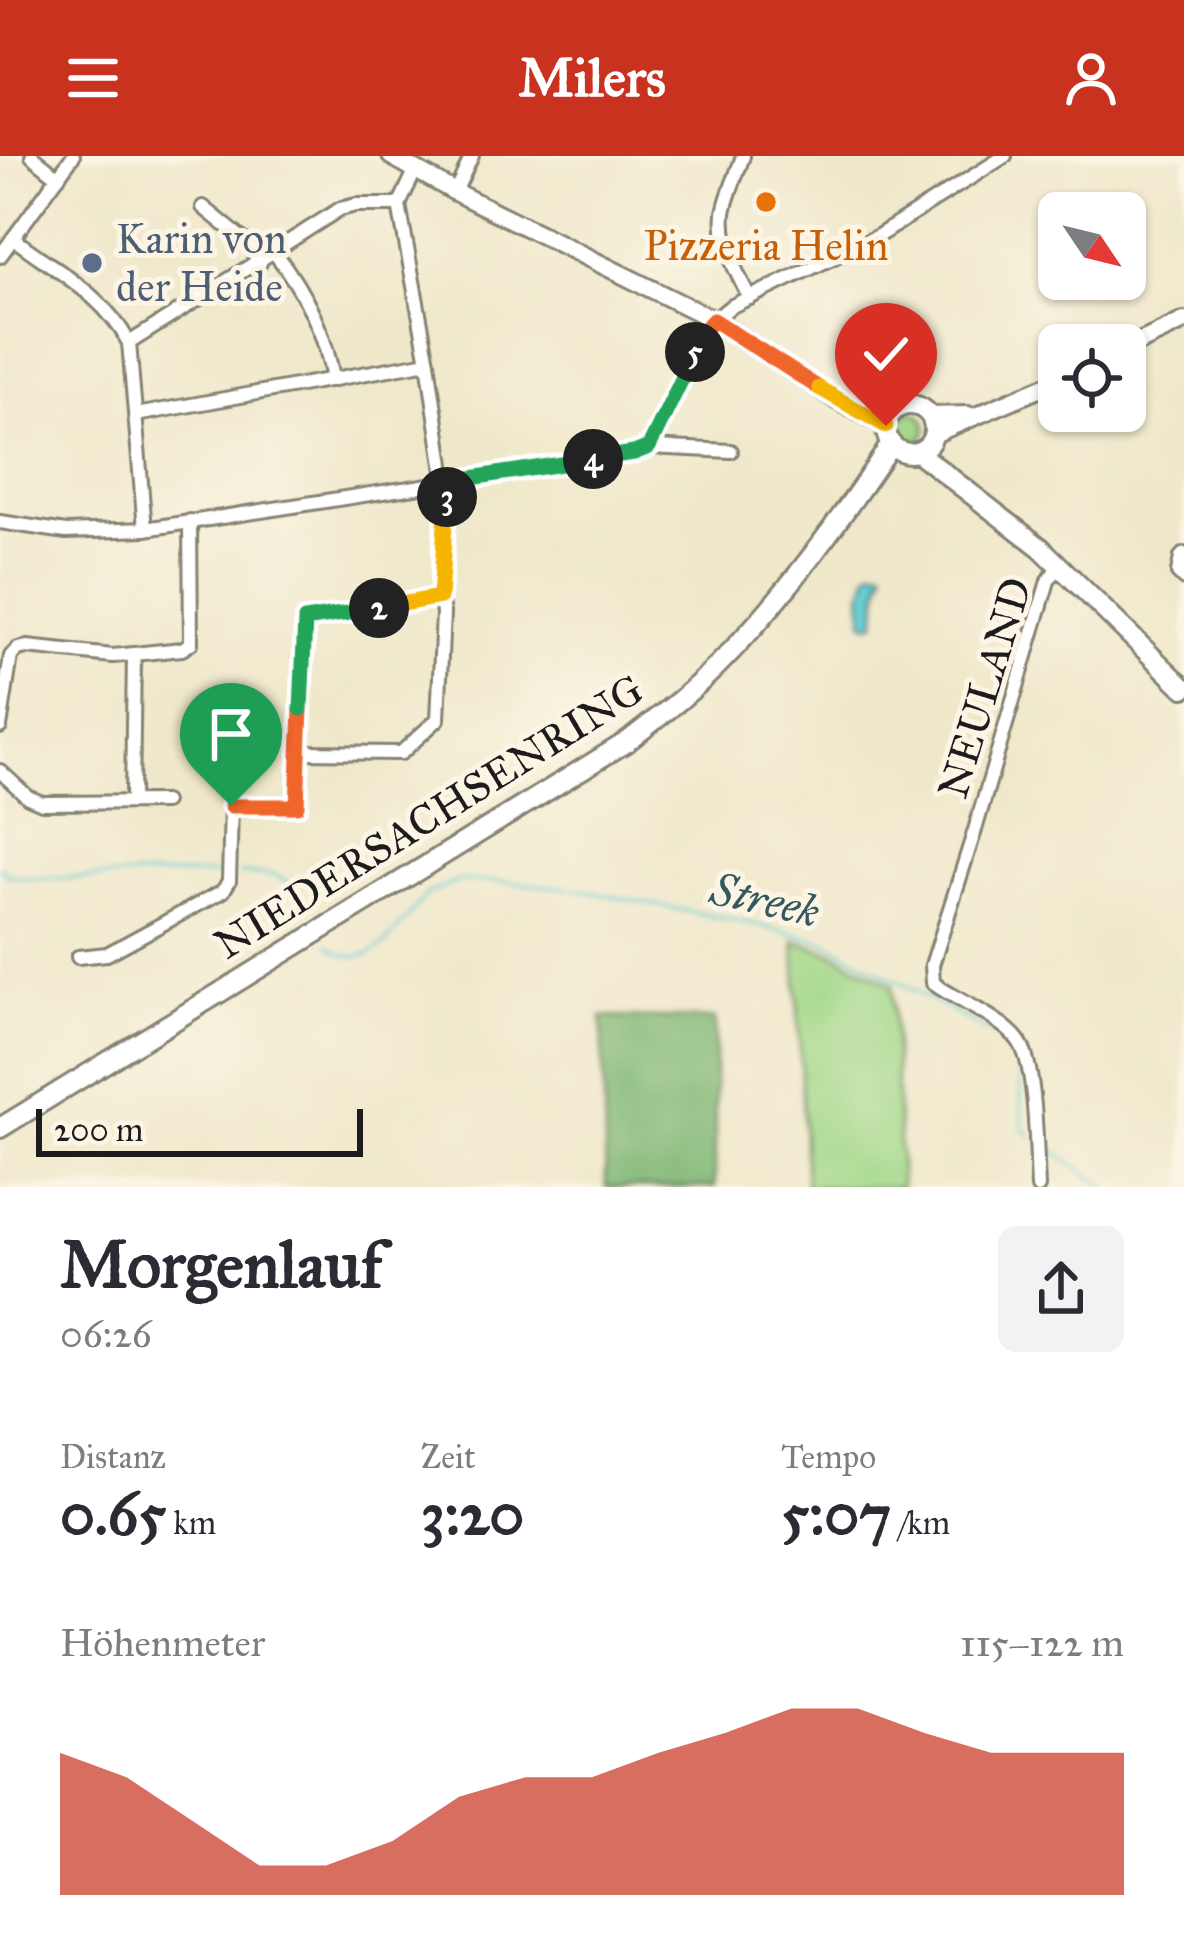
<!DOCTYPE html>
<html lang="de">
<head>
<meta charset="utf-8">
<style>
	body { margin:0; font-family:"IM FELL Great Primer",serif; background:#f2f2f3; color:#2b2b33; height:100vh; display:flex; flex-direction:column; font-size:45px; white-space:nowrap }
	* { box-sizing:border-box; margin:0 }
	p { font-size:39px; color:#7c7c81 }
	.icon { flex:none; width:66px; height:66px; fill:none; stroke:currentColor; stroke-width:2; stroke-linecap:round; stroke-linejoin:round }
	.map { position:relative; height:1031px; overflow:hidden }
	.drawer { display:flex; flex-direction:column; background:#fff; flex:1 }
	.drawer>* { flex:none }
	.needle { width:78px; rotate:125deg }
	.buttons { position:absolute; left:1038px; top:36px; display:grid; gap:24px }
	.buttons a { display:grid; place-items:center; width:108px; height:108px; border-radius:18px; background:#fff; box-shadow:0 3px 9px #0004; font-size:60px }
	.scale { position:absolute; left:36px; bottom:30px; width:327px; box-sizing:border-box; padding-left:12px; border:6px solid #1c1c1c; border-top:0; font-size:33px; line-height:42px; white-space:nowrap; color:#1c1c1c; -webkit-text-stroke:9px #fcf5e5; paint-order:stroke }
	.pin { position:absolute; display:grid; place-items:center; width:102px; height:102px; color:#fff; margin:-123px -51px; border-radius:50% 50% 50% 0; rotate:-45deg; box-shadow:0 0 12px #0007 }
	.pin .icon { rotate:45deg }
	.km { position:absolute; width:60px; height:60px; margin:-30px; border-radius:50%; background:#222; color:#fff; font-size:33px; line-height:60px; text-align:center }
	.round { display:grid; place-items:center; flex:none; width:126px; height:126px; border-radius:18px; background:#f2f2f3 }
	.overview { display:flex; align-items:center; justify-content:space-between; height:204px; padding:0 60px }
	h1 { font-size:66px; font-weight:700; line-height:90px }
	.figures { display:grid; grid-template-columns:repeat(3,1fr); gap:18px; height:204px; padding:12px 60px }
	.figures div { display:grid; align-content:center }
	.figures b { font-size:60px; font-weight:700 }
	.figures small { font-size:33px; font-weight:400 }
	.figures p { font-size:33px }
	.chart { height:336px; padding:24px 60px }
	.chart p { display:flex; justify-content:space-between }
	.chart svg { width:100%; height:216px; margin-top:12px; fill:#c8321e; opacity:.7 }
	header { display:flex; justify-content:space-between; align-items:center; height:156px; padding:0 60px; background:#c8321e; color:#fff; font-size:54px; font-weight:700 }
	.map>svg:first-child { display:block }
	.green { fill:#a0d788; stroke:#5e7a52; stroke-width:3 }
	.forest { fill:#80b874; stroke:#4e6a48; stroke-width:3 }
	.water { fill:#5dcad2; stroke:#3c7377; stroke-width:3 }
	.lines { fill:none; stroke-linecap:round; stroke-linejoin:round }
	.stream { stroke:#5dcad2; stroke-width:3 }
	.minor-casing { stroke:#868273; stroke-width:18 }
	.tertiary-casing { stroke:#868273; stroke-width:22 }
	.secondary-casing { stroke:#868273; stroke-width:24 }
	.minor { stroke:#fff; stroke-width:12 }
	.tertiary { stroke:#fff; stroke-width:16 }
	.secondary { stroke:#fff; stroke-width:18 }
	.split-1-casing { stroke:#fff; stroke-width:24 }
	.split-2-casing { stroke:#fff; stroke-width:24 }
	.split-3-casing { stroke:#fff; stroke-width:24 }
	.split-4-casing { stroke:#fff; stroke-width:24 }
	.split-5-casing { stroke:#fff; stroke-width:24 }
	.split-6-casing { stroke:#fff; stroke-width:24 }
	.split-7-casing { stroke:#fff; stroke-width:24 }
	.split-1 { stroke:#f0652b; stroke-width:15 }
	.split-2 { stroke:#22a559; stroke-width:15 }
	.split-3 { stroke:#f5b400; stroke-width:15 }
	.split-4 { stroke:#22a559; stroke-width:15 }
	.split-5 { stroke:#22a559; stroke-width:15 }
	.split-6 { stroke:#f0652b; stroke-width:15 }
	.split-7 { stroke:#f5b400; stroke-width:15 }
	.food-dot { fill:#e8710a; stroke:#fcf5e5; stroke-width:4.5 }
	.service-dot { fill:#5c6f8a; stroke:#fcf5e5; stroke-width:4.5 }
	.labels { text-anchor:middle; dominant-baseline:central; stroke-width:10; stroke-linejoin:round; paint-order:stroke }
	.service-label { font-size:42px; fill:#4e5e75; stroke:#fcf5e5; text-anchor:start }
	.food-label { font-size:42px; fill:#c56008; stroke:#fcf5e5 }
	.street-label { font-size:42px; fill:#1c1c1c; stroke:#fcf5e5 }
	.water-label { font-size:45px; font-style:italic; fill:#33595c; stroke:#fcf5e5 }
</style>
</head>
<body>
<header><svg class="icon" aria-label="menu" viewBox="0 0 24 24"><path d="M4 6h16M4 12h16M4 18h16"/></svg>Milers<svg class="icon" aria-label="person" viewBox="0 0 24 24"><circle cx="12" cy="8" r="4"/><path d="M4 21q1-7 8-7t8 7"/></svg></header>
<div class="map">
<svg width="1184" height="1031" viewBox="0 0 1184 1031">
	<rect width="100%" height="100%" fill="#fcf5e5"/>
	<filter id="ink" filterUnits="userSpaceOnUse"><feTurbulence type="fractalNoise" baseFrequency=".00833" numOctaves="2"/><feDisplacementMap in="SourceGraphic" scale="24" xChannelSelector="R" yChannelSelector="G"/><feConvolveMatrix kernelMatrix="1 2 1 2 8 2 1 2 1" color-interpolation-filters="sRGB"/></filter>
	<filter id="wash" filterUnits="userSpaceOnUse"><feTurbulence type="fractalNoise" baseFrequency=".004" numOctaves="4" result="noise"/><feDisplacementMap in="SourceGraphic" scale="48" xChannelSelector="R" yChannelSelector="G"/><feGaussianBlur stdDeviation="2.7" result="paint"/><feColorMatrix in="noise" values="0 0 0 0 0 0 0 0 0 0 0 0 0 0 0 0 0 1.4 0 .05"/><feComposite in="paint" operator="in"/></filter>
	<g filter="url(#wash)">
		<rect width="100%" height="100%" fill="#efe8ca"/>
		<g class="green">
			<circle cx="910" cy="272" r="16"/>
			<polygon points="795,785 833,797 892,829 901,1031 806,1031"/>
		</g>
		<polygon class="forest" points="602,861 715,863 715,1031 606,1031"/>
		<path class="water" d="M876,413L885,414C884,422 880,428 879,436C877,446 878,456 876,466L871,468L864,466L862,438L870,415Z"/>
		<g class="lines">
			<g class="stream">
				<polyline points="0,712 11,720 34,723 219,718"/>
				<path d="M240,718C263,718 281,715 297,735"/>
				<polyline points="329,789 341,798 355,801 369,798 385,788 427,738 459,725 494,725 575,733 748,767 826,786 997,880 1009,890 1019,912 1023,972 1032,980"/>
				<polyline points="1040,985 1106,1031"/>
			</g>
		</g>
	</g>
	<g filter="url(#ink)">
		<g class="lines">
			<defs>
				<g id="minor">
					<polyline points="32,0 58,21"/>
					<path d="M743,0C737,18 727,39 724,57C721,87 736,117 750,142"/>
					<polyline points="455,36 472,0"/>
					<polyline points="203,51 246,86 260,107"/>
					<path d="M13,82C54,114 105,139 129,187L145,373"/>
					<path d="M275,97C304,135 326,176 333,224"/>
					<polyline points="0,100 73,0"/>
					<polyline points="129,187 340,53 356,49 399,49"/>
					<polyline points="136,259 428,206"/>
					<path d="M649,291C659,271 670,251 680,231C696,196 697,176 730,151L878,80L1005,0"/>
					<polyline points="0,366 66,376 145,373 634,297 649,291 731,295"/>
					<polyline points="1184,398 1181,401 1178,417 1184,423"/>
					<polyline points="0,571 11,500 18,493 27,491 113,500 134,498"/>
					<polyline points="300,596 401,597 438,563 443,457 440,441 447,336 428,206 399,49 415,15"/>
					<polyline points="0,615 28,641 42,647 164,646"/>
					<polyline points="132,645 134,498 182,493 191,487 190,365"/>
					<polyline points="78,801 107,798 223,735 229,725 231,650 297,650 305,464 440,441"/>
					<path d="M1038,1031C1036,998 1037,908 1018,884C1002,862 957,845 933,827L932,809L975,674L1048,425L1059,410"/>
				</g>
				<g id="tertiary">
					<polyline points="391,0 455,36 714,164 838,245 886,270"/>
					<polyline points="1125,193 1184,165"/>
					<polyline points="855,251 896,254"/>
					<polyline points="931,260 968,259"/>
					<polyline points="934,278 1059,224"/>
				</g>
				<g id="secondary">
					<circle cx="910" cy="273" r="24"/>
					<polyline points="917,296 1041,392 1184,532"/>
					<path d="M0,972L628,585C660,560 692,536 720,507C785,441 840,364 891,288"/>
				</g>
			</defs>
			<use href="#minor" class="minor-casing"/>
			<use href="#tertiary" class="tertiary-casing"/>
			<use href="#secondary" class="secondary-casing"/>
			<use href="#minor" class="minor"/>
			<use href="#tertiary" class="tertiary"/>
			<use href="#secondary" class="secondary"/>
		</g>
	</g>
	<g class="lines" filter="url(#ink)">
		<defs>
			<polyline id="split-1" points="231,650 297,650 301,553"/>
			<polyline id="split-2" points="301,553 305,464 379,452"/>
			<polyline id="split-3" points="379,452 440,441 447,341"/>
			<polyline id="split-4" points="447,341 446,326 593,303"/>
			<polyline id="split-5" points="593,303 634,297 649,291 695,196"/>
			<polyline id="split-6" points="695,196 704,174 713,164 819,232"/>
			<polyline id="split-7" points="819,232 886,270"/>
		</defs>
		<use href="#split-1" class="split-1-casing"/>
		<use href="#split-2" class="split-2-casing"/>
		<use href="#split-3" class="split-3-casing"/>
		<use href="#split-4" class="split-4-casing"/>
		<use href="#split-5" class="split-5-casing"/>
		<use href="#split-6" class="split-6-casing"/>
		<use href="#split-7" class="split-7-casing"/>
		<use href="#split-1" class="split-1"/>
		<use href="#split-2" class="split-2"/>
		<use href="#split-3" class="split-3"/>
		<use href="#split-4" class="split-4"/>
		<use href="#split-5" class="split-5"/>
		<use href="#split-6" class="split-6"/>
		<use href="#split-7" class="split-7"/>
	</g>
	<circle class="food-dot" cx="766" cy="46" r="12"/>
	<circle class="service-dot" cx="92" cy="107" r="12"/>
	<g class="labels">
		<g class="service-label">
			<text x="116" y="83">Karin von<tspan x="116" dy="48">der Heide</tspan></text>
		</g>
		<g class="food-label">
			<text x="766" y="90">Pizzeria Helin</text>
		</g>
		<g class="street-label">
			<text transform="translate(985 532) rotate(-73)">NEULAND</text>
			<text transform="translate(429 661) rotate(-32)">NIEDERSACHSENRING</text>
		</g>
		<g class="water-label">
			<text transform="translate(765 744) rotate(13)">Streek</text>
		</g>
	</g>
</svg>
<div class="buttons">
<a><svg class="needle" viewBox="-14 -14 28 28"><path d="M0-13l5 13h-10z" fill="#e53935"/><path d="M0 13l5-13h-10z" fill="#7c7c81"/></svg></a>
<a><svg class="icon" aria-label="locate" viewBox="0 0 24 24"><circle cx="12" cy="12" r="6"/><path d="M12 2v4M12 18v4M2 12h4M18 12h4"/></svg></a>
</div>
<div class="scale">200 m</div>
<div class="pin" style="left:231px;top:650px;background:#1e9e55"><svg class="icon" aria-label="arrive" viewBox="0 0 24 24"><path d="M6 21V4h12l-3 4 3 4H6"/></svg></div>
<div class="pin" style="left:886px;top:270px;background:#d93025"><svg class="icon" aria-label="check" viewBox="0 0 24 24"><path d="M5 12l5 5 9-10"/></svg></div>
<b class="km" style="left:379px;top:452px">2</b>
<b class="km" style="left:447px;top:341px">3</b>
<b class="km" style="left:593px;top:303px">4</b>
<b class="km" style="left:695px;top:196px">5</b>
</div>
<section class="drawer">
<div class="overview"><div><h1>Morgenlauf</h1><p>06:26</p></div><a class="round"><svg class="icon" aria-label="share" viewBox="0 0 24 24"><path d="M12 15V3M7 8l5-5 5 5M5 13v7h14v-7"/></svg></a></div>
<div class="figures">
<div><p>Distanz</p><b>0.65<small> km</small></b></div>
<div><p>Zeit</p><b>3:20</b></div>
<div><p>Tempo</p><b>5:07<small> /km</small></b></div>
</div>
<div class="chart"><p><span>Höhenmeter</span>115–122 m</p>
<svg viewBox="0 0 160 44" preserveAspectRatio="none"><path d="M0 44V15L10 20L20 29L30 38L40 38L50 33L60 24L70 20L80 20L90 15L100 11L110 6L120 6L130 11L140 15L150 15L160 15V44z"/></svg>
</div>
</section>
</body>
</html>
